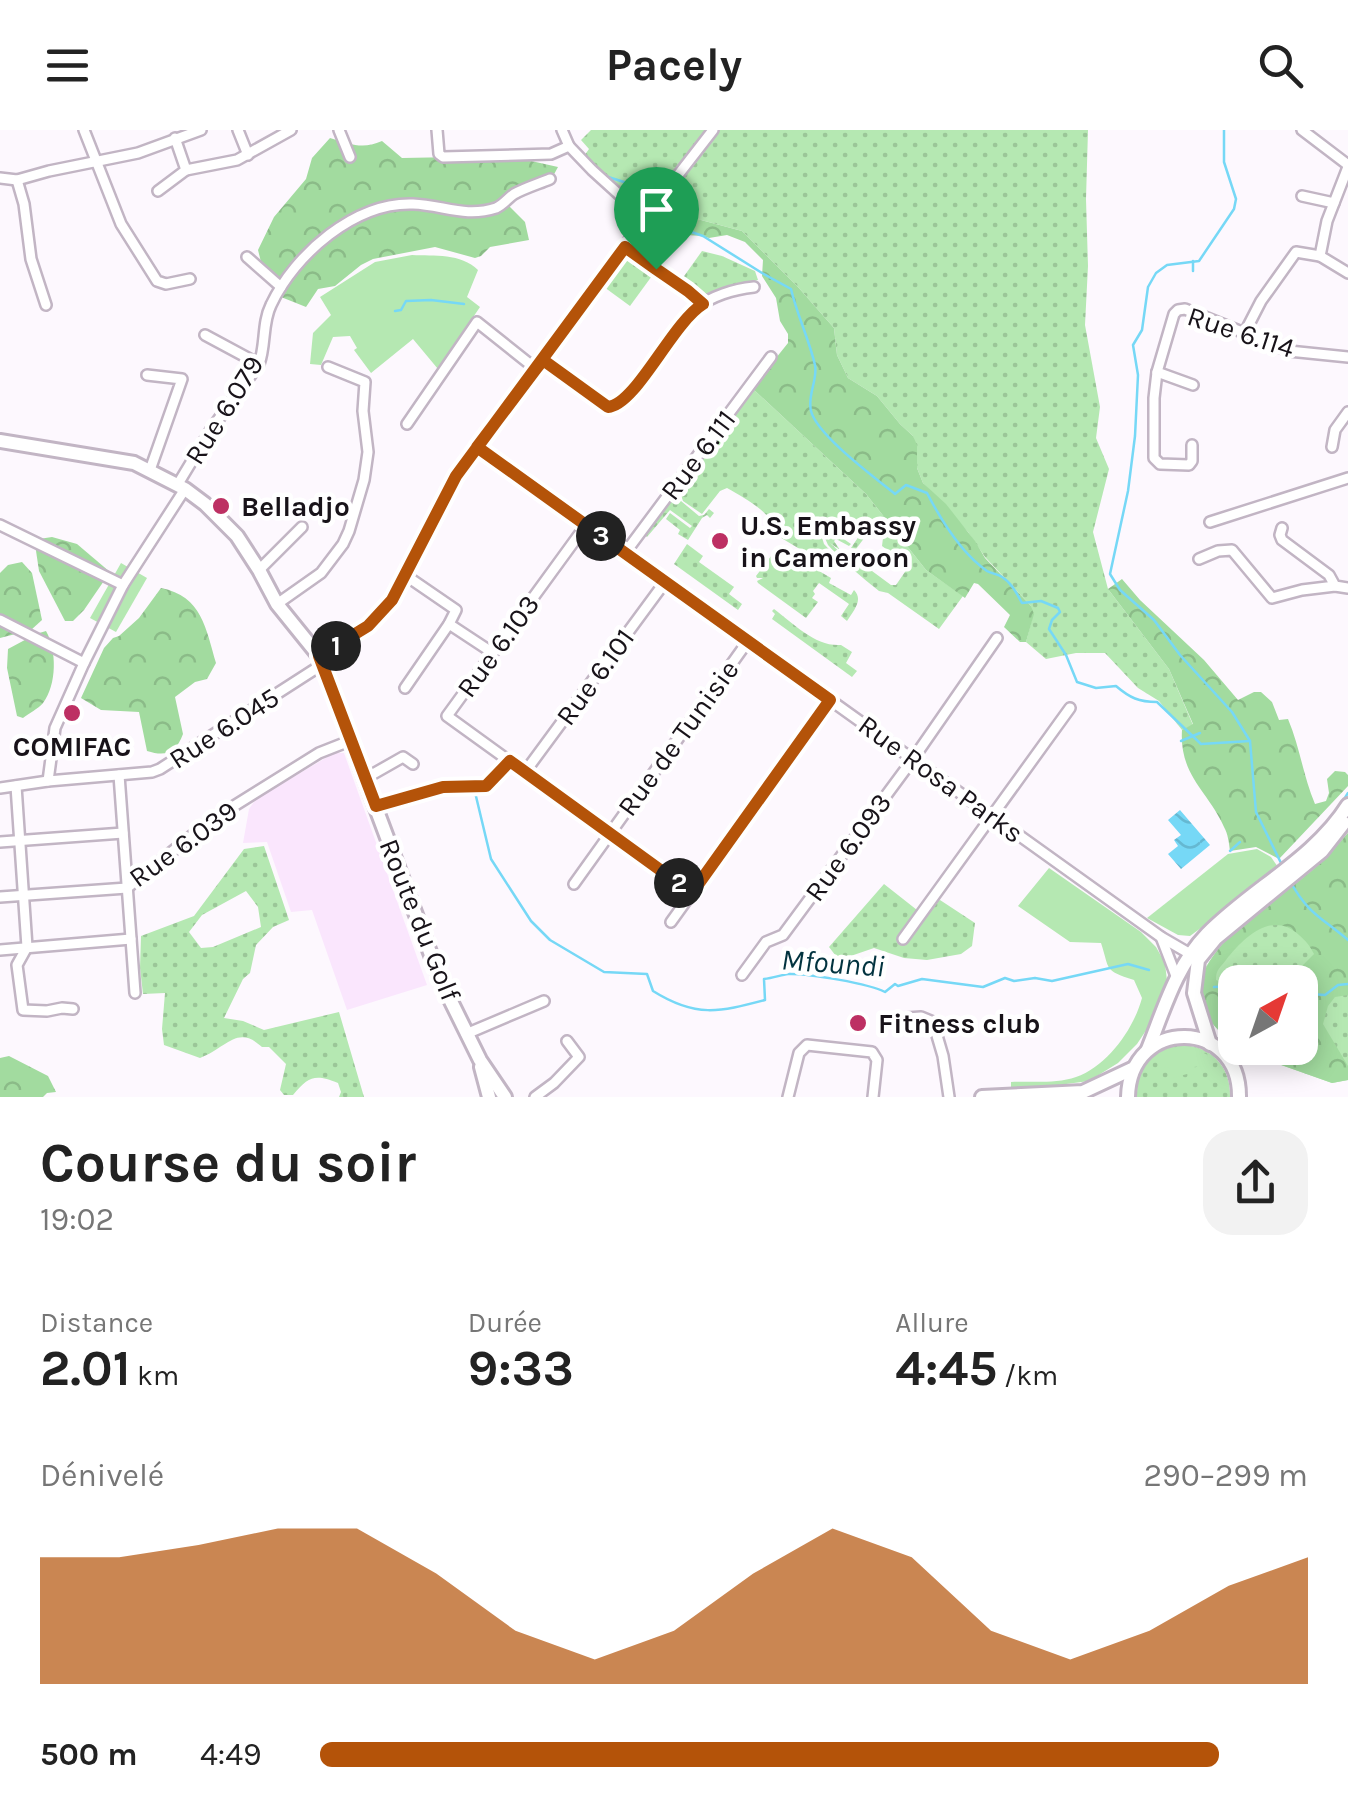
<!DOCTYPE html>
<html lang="fr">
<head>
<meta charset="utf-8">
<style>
	body { margin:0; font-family:Karla,sans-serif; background:#f2f2f2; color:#222; height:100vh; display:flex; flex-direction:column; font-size:38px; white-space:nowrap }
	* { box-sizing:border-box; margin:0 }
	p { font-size:32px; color:#767676 }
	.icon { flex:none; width:55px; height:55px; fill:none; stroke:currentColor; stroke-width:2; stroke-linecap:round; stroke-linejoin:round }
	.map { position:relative; height:967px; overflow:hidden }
	.side { display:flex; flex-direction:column; background:#fff; flex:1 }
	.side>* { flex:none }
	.needle { width:65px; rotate:40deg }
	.buttons { position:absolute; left:1218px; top:835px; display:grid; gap:20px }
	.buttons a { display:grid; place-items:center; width:100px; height:100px; border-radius:20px; background:#fff; box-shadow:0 5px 25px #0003; font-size:50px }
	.pin { position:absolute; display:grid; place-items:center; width:85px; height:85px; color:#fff; margin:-102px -42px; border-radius:50% 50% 50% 0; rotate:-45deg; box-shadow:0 0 10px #0007 }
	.pin .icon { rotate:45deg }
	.km { position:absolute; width:50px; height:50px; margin:-25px; border-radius:50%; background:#222; color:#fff; font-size:28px; line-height:50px; text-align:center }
	.round { display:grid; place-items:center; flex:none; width:105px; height:105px; border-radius:30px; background:#f2f2f2 }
	.headline { display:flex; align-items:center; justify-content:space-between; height:170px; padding:0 40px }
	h1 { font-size:55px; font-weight:700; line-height:75px }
	.metrics { display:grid; grid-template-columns:repeat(3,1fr); gap:15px; height:170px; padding:10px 40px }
	.metrics div { display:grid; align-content:center }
	.metrics b { font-size:50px; font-weight:700 }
	.metrics small { font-size:28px; font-weight:400 }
	.metrics p { font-size:28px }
	.chart { height:280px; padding:20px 40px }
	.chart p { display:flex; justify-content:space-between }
	.chart svg { width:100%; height:180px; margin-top:10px; fill:#b45309; opacity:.7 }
	ul { padding:0 40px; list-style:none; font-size:32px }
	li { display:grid; grid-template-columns:160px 120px 1fr; align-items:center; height:75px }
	li i { height:25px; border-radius:12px; background:#b45309 }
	header { display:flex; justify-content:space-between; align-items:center; height:130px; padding:0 40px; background:#fff; font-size:45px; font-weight:700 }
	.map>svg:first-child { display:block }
	.built { fill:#fae6fd }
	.grass { fill:url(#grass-dots); fill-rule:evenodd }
	.forest { fill:url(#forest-crowns) }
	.garden { fill:#b5e8b2 }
	.water { fill:url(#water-waves) }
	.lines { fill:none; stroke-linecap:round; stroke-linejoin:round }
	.stream { stroke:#76d8f6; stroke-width:2.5 }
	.street-casing { stroke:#c2b5c4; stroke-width:14 }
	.secondary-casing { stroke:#c2b5c4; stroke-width:18 }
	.street { stroke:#fff; stroke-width:9 }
	.secondary { stroke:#fff; stroke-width:12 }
	.route-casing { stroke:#fff; stroke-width:20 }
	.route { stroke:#b45309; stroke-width:12 }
	.poi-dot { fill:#bd3063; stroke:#fff; stroke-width:4 }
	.labels { text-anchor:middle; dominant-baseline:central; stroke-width:9; stroke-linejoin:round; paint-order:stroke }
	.street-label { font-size:28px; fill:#181319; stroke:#fff }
	.poi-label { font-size:28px; font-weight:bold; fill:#181319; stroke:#fff; text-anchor:start }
	.water-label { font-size:30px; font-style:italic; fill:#02333f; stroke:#fff }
</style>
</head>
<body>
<header><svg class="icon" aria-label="menu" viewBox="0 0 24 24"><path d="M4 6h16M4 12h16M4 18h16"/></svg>Pacely<svg class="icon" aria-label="search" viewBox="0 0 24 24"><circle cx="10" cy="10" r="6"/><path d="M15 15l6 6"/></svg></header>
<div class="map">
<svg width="1348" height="967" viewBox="0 0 1348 967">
	<defs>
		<pattern id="grass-dots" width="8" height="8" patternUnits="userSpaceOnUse" patternTransform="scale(2.5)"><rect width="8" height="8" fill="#b5e8b2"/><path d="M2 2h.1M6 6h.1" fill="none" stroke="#9bc698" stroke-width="1.8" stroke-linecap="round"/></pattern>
		<pattern id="forest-crowns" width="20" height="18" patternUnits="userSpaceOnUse" patternTransform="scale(2.5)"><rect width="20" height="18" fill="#a2db9f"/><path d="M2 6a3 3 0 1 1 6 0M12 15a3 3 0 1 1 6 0" fill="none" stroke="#8bbb88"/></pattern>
		<pattern id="water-waves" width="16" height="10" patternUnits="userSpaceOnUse" patternTransform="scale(2.5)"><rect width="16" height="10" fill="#76d8f6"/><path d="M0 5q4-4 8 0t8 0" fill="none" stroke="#65b8d2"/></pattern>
	</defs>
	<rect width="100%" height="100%" fill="#fdf8fe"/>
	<polygon class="built" points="334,623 344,623 427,855 347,880 312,780 291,782 267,712 243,713 249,679 256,669"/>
	<g class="grass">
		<polygon points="591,0 1088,0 1086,69 1088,136 1085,195 1100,277 1096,308 1109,339 1093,402 1108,459 1169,539 1193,595 1182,600 1159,571 1138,558 1105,523 1076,523 1046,529 1026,512 1032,489 1031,476 985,427 968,402 923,353 917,338 913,306 900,294 877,266 848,248 837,225 834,198 798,157 742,101 701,90 665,91 609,52 584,26 589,19 581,10"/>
		<polygon points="631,121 657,139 630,176 604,157"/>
		<polygon points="702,121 722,126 755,141 758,150 705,166 682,149"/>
		<path d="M752,258L866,364L926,440L963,466L939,499L888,463L879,461C868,452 854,441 843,430L850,420L856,422L858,427L873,439L872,441L891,455H896L909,436L882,416L883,408L878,403H868L856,419L851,418L861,403L845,391L835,403L851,414L849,416L836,409L834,411L840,420L830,413L843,425L840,428L828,415L824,406L829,410L825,401H820L824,414L839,430L833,439L778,406C774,383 746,369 727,358L720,361L702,384L683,371L681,365V371L699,386L704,385L709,379L714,383L710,388L707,385L702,388L688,410L678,404L680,400L666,389L670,383L690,398L692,396L670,380L647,407L646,406Z"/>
		<polygon points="687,414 703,426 699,432 734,457 729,464 742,474 738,480 674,434"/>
		<path d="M778,417L831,448L829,453L851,465L854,460C864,470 853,481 847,491L841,486L849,474L819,453L813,461L815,464L812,468L818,472L806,488L758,453L757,451L763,448H757L756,446Z"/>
		<path d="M774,479C794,494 816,517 841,515L852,522L846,533L857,541L852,547L772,489L775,484L772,481Z"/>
		<polygon points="1348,703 1348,950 1332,953 1250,924 1240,918 1300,918 1300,852 1235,852 1235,914 1223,906 1209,888 1205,838 1222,813 1318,735"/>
		<path d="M264,716L289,790L273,797L256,815L250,843L243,849L224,888L243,891L264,900L339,882L364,967H339L341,962L338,953C315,944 309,946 293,965H284L280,960L286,934L269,917H262C237,894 227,918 200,928L164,915L162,899L165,863L143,864L140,838L141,806L194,786L244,719ZM246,761L258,777L261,797L213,817L201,818L189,802L202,785Z"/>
		<polygon points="884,754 917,780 940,770 975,793 972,816 961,824 927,830 904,828 874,818 839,830 829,817"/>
		<path d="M1178,915C1209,914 1231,935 1230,967H1137C1136,940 1151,921 1178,915Z"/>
	</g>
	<g class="forest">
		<path d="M330,8C351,14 362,20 382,11L402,28L509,26L558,37L552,48L525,59L508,75L525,92L529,110L490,117L481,126L475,128L435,117L373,129L361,135L335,156L318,159L306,177L281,167L261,132L258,120L274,87L306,49L312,28Z"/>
		<polygon points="701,90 742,101 798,157 834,198 837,225 848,248 877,266 900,294 913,306 917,315 917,338 923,353 946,374 975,411 985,428 1031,476 1034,484 1026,512 1020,512 1004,497 1010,485 978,454 974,453 965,468 926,440 866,364 752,258 788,213 788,204 780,191 776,168 762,146 763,130 745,112 727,105 709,108 703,106 668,104 664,102 663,96 665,91"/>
		<polygon points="52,407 77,414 110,442 84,480 73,491 65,491 39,441 35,414 39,409"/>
		<polygon points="22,432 32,443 42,490 31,500 0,508 0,443 8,435"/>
		<path d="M1122,449L1140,470L1204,530L1238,570L1254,562H1261L1272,572L1279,590L1288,589C1300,617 1303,646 1315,674L1326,671L1329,663L1327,649L1335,641L1345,642L1348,645V656L1279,729L1256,717L1230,721C1229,713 1228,704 1224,697C1209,662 1179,646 1182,600L1193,594L1169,539L1108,459Z"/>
		<path d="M161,458C202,466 206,499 216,533L207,549L195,552L175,567L183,604C176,623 166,627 147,621L139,582L101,580L81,568L104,518L113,508L119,506L139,488Z"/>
		<path d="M46,501C57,520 57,555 43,573C38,579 29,583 23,588L17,586L7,538L8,519L36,504Z"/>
		<path d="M1348,703V865L1335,867L1328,876L1323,894L1348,936V950L1332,953L1250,924L1240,918H1300V855L1303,845L1301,837L1314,824C1310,816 1306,811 1299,805C1272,780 1244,807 1226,830C1220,838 1216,839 1216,850C1227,856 1240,850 1252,852H1235V914C1147,852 1248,790 1298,752C1317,738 1333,721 1348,703Z"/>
		<polygon points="9,926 48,946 56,962 47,963 43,967 0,967 0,928"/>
	</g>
	<g class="garden">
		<path d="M412,125C434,126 461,123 478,140L467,167L480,177L438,239L413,209L371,243L354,220L357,218L350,206L333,207L321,235L310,234L313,203L331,185L320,167L375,132Z"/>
		<polygon points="121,433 147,448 116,502 90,488"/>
		<polygon points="1257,719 1271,727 1280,740 1190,806 1178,805 1147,788 1228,724"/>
		<path d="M1049,738L1141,802L1156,817L1165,833L1167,851L1151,893L1137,914L1118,933L1089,951L1051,956L1011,958V952C1032,951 1056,954 1076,947C1108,936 1134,898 1142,868L1134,850C1103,840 1110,840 1101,813L1070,812L1018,776Z"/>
		<polygon points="1178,917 1193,918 1208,925 1202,936 1194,937 1193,947 1187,944 1173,948 1170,945 1169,937 1161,938 1154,928 1165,921"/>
	</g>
	<polygon class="water" points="1180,680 1210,715 1181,739 1168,724 1178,716 1174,710 1181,705 1168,690"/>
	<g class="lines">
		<g class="stream">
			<polyline points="1224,0 1224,32 1236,69 1234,79 1199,131 1167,135 1156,143 1148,157 1142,200 1133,215 1138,245 1135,306 1128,361 1110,444 1120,460 1154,490 1180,525 1232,582 1250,611 1256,682 1282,735"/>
			<polyline points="602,45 627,53 652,71"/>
			<path d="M658,77L677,97L703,106L762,143L791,159C797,185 809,209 815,235C818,250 807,265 811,281C817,305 874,347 895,364L906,355L927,363C941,390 961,423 987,441C992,444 998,444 1002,447C1012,453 1017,464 1022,473L1041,471L1058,478L1060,482L1052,490L1049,499L1066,525L1077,552L1096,558L1116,556C1130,568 1139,572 1157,572L1201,614L1250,611"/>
			<polyline points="1193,141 1193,131"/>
			<polyline points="395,181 401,180 406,171 431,170 464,174"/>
			<polyline points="1181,611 1200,603"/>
			<path d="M474,658L491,729L531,791L550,810L604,842L647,844L653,861C696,888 719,882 765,870L764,849C773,848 781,845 788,844C808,843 870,854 885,862L895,854L898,856L922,849L983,857L1005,848L1014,851L1035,848L1052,851L1128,834L1149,840"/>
			<polyline points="1341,674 1348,663"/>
			<polyline points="1322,698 1336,681"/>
			<polyline points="1230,721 1240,712"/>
			<path d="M1290,751C1308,784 1321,787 1348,810"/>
			<polyline points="1245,852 1258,842 1280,847 1292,852"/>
			<polyline points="1214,857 1235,856"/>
			<polyline points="1300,857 1312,864 1325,865 1338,855 1348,854"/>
		</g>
		<defs>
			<g id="street">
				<polyline points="84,0 121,94 157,151 166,154 190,149"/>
				<polyline points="238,0 248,25"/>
				<polyline points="339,0 350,27"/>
				<polyline points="437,0 439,24 443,27 551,24 569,16 592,40 645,88"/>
				<polyline points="562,0 569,16"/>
				<polyline points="1302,0 1348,35"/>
				<polyline points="1348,37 1327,91 1320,126 1348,143"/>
				<polyline points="186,40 237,30 291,0"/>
				<polyline points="0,48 17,50 49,41 138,23 201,0"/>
				<polyline points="17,50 24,74 31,129 46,175"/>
				<polyline points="158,61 186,40 175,8"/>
				<polyline points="1302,66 1334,73"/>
				<polyline points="625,117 688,161 703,174"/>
				<polyline points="247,127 281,157"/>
				<polyline points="1245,202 1261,171 1296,122 1320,126"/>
				<polyline points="205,205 259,234"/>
				<path d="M543,230L608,277C635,274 670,199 695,179C711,166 734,159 754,157"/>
				<polyline points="1157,242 1154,268 1154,328 1160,334 1189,335 1192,331 1192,315"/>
				<polyline points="147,245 182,249 150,340"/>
				<polyline points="1193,255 1157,242 1174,184 1178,180 1185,179 1289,221 1348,227"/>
				<polyline points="407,294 477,192 536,239"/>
				<polyline points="477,317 1161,807 1192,825"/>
				<polyline points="1332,317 1335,300 1348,282"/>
				<path d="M178,354L210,301L259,234C266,215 262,193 271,175C295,124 355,72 413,74C443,75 465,88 496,78C503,75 508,68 514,64C525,58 538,54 550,49"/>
				<polyline points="1210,392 1348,348"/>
				<polyline points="0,395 123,455"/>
				<polyline points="586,395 447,586 692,763"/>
				<polyline points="1282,398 1280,405 1282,410 1329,445 1335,456 1348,458"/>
				<polyline points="625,423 771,227"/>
				<polyline points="1199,429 1218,421 1232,420 1272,468 1302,460 1335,456"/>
				<polyline points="259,440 302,397"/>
				<polyline points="405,445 456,480 449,494 405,558"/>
				<polyline points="277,474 321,443 343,414 349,401 364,350 368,322 363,281 365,252 328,237"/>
				<polyline points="0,490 84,533"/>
				<polyline points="449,494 493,523"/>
				<polyline points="319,526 368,496 391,470 456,346 654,76 713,0"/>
				<polyline points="525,642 665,452"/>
				<polyline points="119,645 135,863"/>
				<polyline points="366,648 403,627 413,634"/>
				<polyline points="48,651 55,598 84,533 123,455 185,359"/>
				<polyline points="16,656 27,817 17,835 23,880 47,881 62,878 73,879"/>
				<polyline points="0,658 48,651 152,642 160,639 323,534"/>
				<polyline points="376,676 443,657 486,656 510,631"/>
				<polyline points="0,712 123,703"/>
				<polyline points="574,754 748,511"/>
				<polyline points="0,767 127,758 210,691 319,623 352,610"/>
				<polyline points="671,792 830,570"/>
				<polyline points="1161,807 1176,846"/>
				<polyline points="903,809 1070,578"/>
				<polyline points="0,820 131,809"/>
				<polyline points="742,845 766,812 783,805 913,629 997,508"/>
				<polyline points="907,888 921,887 933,892 943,926 949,967"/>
				<polyline points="466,904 544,871"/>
				<polyline points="535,967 554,953 579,927 567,911"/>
				<polyline points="788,967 799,923 807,915 872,922 877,930 873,967"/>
			</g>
			<g id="secondary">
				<polyline points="0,311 134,333 185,359 205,374 237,406 259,440 277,474 319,526 440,849 480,930 505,967"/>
				<polyline points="1210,914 1194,863 1198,830 1216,808 1322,721 1344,693"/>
				<path d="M1148,919C1164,879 1176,836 1207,804C1251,759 1314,729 1348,675"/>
				<polyline points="481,937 489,967"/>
				<polyline points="982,967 1083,962 1132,939"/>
				<path d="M1128,967C1130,886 1240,888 1239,967"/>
			</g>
		</defs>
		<use href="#street" class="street-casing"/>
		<use href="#secondary" class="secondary-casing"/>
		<use href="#street" class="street"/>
		<use href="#secondary" class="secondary"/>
	</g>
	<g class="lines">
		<defs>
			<path id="route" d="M656,139L625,117L456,346L392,470L368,496L319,526L376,676L443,657L486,656L510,631L692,763L830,570L477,317L536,239L543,230L608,277C636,275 672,193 703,174L688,161L656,139"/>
		</defs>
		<use href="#route" class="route-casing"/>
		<use href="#route" class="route"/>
	</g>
	<g class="poi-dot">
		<circle cx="221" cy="376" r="10"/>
		<circle cx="720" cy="411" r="10"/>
		<circle cx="72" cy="583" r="10"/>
		<circle cx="858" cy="893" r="10"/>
	</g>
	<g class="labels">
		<g class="street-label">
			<text transform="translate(1241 202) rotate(18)">Rue 6.114</text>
			<text transform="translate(224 280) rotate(-58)">Rue 6.079</text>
			<text transform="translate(698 325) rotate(-53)">Rue 6.111</text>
			<text transform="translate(498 516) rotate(-54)">Rue 6.103</text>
			<text transform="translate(595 547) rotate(-54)">Rue 6.101</text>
			<text transform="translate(224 598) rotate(-33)">Rue 6.045</text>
			<text transform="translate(678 608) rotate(-54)">Rue de Tunisie</text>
			<text transform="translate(941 649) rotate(36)">Rue Rosa Parks</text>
			<text transform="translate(183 714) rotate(-36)">Rue 6.039</text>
			<text transform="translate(848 717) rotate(-54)">Rue 6.093</text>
			<text transform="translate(420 790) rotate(68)">Route du Golf</text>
		</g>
		<g class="poi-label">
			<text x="241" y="376">Belladjo</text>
			<text x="740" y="395">U.S. Embassy<tspan x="740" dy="32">in Cameroon</tspan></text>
			<text x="72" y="616" text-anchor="middle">COMIFAC</text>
			<text x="878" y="893">Fitness club</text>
		</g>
		<g class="water-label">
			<text transform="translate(833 833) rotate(4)">Mfoundi</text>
		</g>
	</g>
</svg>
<div class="buttons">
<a><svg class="needle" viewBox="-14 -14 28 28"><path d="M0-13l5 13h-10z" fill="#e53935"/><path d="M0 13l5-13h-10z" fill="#767676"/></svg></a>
</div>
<div class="pin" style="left:656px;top:139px;background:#1e9e55"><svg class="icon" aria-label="arrive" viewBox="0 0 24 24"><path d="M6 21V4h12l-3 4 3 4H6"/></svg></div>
<b class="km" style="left:336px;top:516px">1</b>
<b class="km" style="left:679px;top:753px">2</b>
<b class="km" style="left:601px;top:406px">3</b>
</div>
<section class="side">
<div class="headline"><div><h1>Course du soir</h1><p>19:02</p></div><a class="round"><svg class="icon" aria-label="share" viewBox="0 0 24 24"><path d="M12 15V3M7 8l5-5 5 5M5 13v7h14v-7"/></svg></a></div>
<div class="metrics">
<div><p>Distance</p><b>2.01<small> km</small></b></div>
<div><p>Durée</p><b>9:33</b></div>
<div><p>Allure</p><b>4:45<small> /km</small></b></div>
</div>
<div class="chart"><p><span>Dénivelé</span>290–299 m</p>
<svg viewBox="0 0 160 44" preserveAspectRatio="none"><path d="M0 44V13L10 13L20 10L30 6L40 6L50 17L60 31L70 38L80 31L90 17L100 6L110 13L120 31L130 38L140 31L150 20L160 13V44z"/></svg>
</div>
<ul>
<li><b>500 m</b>4:49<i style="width:91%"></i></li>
</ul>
</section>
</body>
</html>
